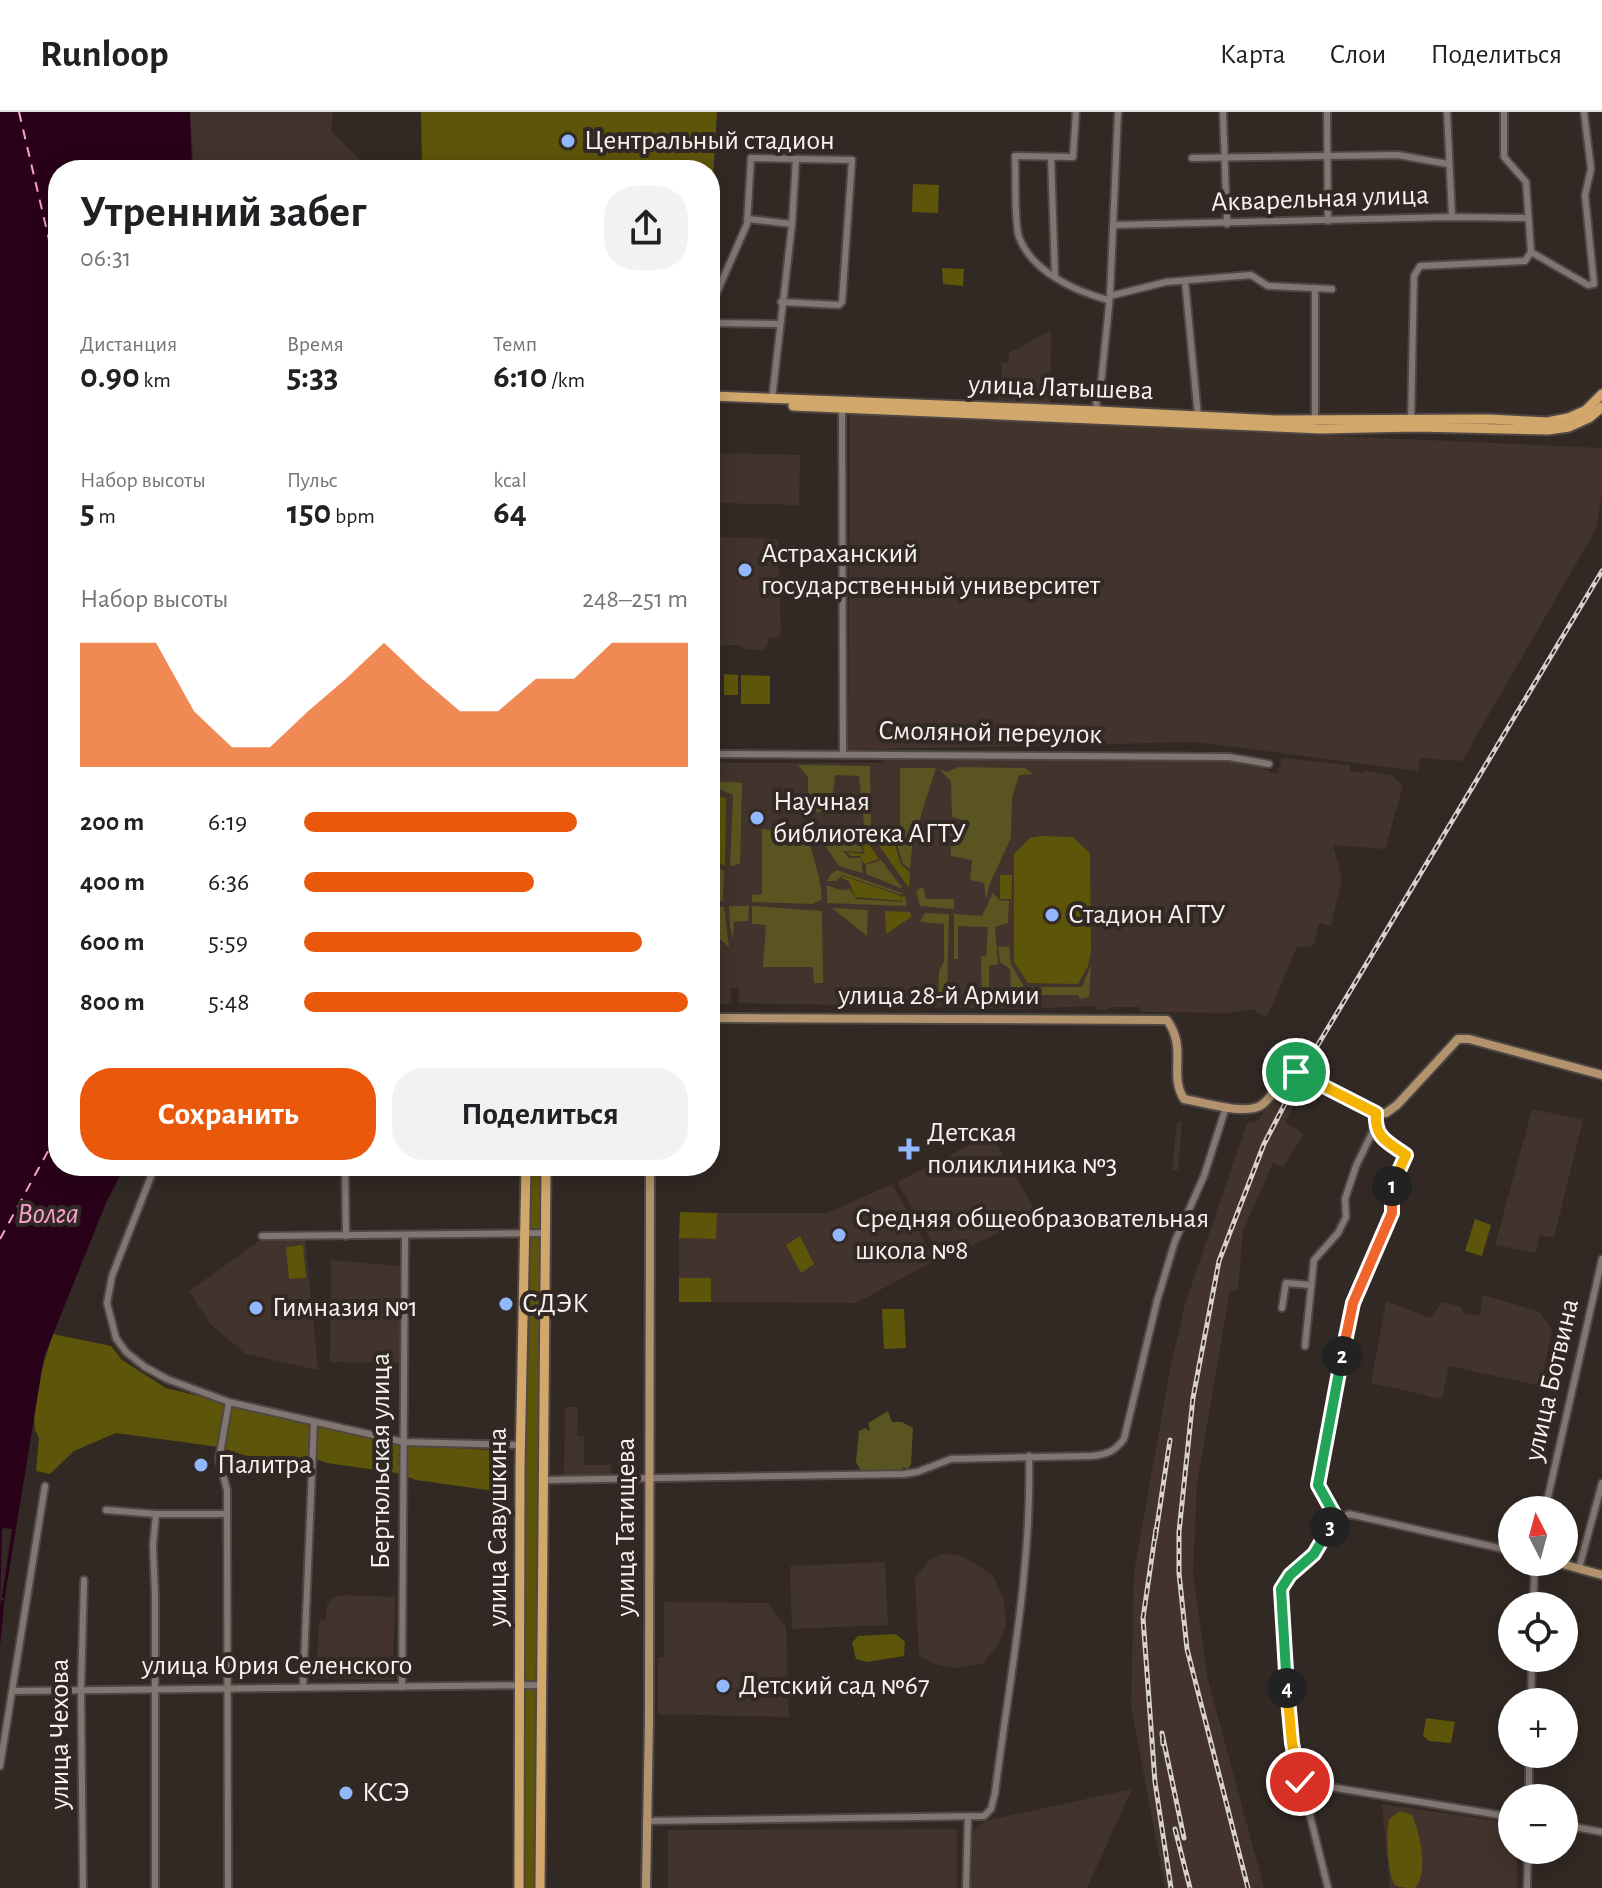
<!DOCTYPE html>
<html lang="ru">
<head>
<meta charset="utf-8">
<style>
	body { margin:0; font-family:"Alegreya Sans",sans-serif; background:#f2f2f2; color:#202124; height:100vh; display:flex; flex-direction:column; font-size:30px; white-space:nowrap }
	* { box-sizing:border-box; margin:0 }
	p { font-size:26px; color:#757577 }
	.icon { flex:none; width:44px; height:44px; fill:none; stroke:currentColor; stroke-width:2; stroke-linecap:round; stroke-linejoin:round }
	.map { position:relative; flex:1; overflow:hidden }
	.sheet { position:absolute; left:48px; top:48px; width:672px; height:1016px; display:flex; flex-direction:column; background:#fff; border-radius:32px; box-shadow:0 4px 20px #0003 }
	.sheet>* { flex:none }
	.needle { width:52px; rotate:354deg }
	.fabs { position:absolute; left:1498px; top:1384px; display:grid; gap:16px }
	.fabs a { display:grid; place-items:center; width:80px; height:80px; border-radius:50%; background:#fff; box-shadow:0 4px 20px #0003; font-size:40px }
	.pin { position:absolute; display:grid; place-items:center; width:68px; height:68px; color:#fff; margin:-34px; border:4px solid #fff; border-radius:50%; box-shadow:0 2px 8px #0007 }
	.km { position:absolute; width:40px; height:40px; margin:-20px; border-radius:50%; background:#222; color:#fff; font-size:22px; line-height:40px; text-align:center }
	.round { display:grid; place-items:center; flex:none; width:84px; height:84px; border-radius:32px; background:#f2f2f2 }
	.summary { display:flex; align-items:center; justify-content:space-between; height:136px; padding:0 32px }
	h1 { font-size:44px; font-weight:700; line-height:60px }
	.figures { display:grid; grid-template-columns:repeat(3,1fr); gap:12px; height:136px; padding:8px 32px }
	.figures div { display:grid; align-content:center }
	.figures b { font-size:34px; font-weight:700 }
	.figures small { font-size:22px; font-weight:400 }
	.figures p { font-size:22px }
	.chart { height:224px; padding:16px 32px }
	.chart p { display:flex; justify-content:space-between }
	.chart svg { width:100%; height:144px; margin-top:8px; fill:#ea580c; opacity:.7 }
	.action { display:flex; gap:16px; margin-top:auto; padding:16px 32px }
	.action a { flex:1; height:92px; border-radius:32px; background:#ea580c; color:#fff; font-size:32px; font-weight:700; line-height:92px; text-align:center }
	.action a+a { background:#f2f2f2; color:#202124 }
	ul { padding:0 32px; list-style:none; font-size:26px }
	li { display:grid; grid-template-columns:128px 96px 1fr; align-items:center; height:60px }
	li i { height:20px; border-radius:10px; background:#ea580c }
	header { display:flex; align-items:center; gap:48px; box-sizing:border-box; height:112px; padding:0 40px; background:#fff; border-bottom:2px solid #e0e0e0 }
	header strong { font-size:38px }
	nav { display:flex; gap:44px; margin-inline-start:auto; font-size:28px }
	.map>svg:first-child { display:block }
	.built { fill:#42332c }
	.green { fill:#5d5509 }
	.forest { fill:#5a5520 }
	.water { fill:#290219 }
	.pier { fill:#322924 }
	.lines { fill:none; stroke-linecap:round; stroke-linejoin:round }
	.ferry { stroke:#fa9fce; stroke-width:2; stroke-dasharray:10 8; stroke-linecap:butt }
	.minor-casing { stroke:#4f4744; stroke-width:10 }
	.major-casing { stroke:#4f4744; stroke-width:12 }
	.highway-casing { stroke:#4f4744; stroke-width:13 }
	.minor { stroke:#817671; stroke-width:6 }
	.major { stroke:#b2936e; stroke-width:8 }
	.highway { stroke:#d2a76c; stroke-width:9 }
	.rail-casing { stroke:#d7d0cd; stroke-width:5 }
	.rail { stroke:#322924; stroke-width:2; stroke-dasharray:6; stroke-linecap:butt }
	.split-1-casing { stroke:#fff; stroke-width:16 }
	.split-2-casing { stroke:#fff; stroke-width:16 }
	.split-3-casing { stroke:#fff; stroke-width:16 }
	.split-4-casing { stroke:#fff; stroke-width:16 }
	.split-5-casing { stroke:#fff; stroke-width:16 }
	.split-1 { stroke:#f5b400; stroke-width:10 }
	.split-2 { stroke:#f0652b; stroke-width:10 }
	.split-3 { stroke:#22a559; stroke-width:10 }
	.split-4 { stroke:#22a559; stroke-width:10 }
	.split-5 { stroke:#f5b400; stroke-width:10 }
	.poi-dot { fill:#91b8fd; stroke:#322924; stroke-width:3 }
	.labels { text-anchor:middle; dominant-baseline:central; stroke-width:8; stroke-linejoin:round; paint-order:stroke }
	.poi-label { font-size:28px; fill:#f9f2f0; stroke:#322924; text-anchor:start }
	.street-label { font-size:28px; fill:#f9f2f0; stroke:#322924 }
	.water-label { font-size:30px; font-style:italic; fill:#fa9fce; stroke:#322924 }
</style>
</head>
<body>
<header>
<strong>Runloop</strong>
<nav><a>Карта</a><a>Слои</a><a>Поделиться</a></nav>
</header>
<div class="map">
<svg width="1602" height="1776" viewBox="0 0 1602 1776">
	<rect width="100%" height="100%" fill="#322924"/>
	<g class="built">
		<polygon points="190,0 333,0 331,19 367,54 367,58 194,58"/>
		<polygon points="1051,218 1050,296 995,294 1002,274 1002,251 1008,251 1009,241"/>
		<polygon points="850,302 1602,336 1602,383 1596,417 1462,649 1420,646 1418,659 1195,630 848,638"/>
		<polygon points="719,341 800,343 799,393 718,391"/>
		<polygon points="721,425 778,427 781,517 779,525 769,526 765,538 745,537 740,533 710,533 710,427"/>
		<polygon points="883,646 1139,646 1239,648 1277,662 1282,646 1350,653 1350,659 1363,661 1364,658 1393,664 1403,674 1385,737 1333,733 1342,766 1331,814 1319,811 1313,834 1297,835 1267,905 1257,901 1255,897 1228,901 1140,900 1140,895 1109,895 1108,898 1097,898 1097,894 1016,897 739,891 739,876 731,876 731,892 710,891 710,651 883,651"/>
		<polygon points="1292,944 1316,956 1285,1010 1304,1022 1283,1055 1273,1051 1243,1119 1238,1178 1230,1178 1197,1372 1193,1459 1207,1564 1264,1776 1165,1776 1131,1594 1134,1460 1170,1258 1185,1192 1247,1011 1258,1009 1277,979"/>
		<polygon points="1532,997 1583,1008 1554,1126 1540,1123 1536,1141 1495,1133"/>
		<polygon points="1177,1010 1182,1010 1178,1058 1172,1058"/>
		<polygon points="991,1022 1035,1098 1031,1105 950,1144 939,1142 897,1070"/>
		<polygon points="892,1072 933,1144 932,1150 856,1191 679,1190 679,1126 716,1127 717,1101 827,1101"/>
		<polygon points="305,1126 318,1258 246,1242 211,1213 189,1179 259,1129"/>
		<polygon points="331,1148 399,1154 399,1251 330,1250"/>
		<polygon points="1483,1183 1538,1199 1552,1217 1541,1274 1449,1254 1442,1287 1371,1271 1386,1189 1430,1206 1442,1190 1462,1195 1463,1202 1480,1203"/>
		<polygon points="565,1295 578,1295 577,1324 584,1325 584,1353 611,1353 611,1364 564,1363"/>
		<polygon points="941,1442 959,1443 976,1452 993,1464 1004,1487 1006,1513 999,1532 982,1552 954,1556 932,1551 919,1544 915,1467 928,1449"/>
		<polygon points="885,1450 888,1513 792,1517 790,1454"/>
		<polygon points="344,1483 395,1485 393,1568 316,1566 319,1509 326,1508 327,1493 333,1485"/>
		<polygon points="664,1490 768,1491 786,1515 789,1605 658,1602 658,1546 664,1545"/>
		<polygon points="1132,1677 1087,1776 971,1776 973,1719 985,1709"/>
		<polygon points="1382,1692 1512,1711 1512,1738 1517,1738 1517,1776 1390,1776"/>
		<polygon points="957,1717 957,1776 668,1776 668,1718"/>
	</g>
	<g class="green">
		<polygon points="421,0 717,0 710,114 710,58 422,58"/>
		<polygon points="913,72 939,73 938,101 912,100"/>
		<polygon points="942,156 964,157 963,174 943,172"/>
		<polygon points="724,562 738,563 738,583 724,583"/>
		<polygon points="741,563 770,564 770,592 741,592"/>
		<polygon points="710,682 726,686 725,754 710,748"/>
		<polygon points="888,723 893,725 901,753 910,760 909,776 875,728"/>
		<polygon points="1041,724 1073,725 1090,741 1091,839 1088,854 1078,872 1028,871 1014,850 1014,742 1030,726"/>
		<polygon points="860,728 867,729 879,747 864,752 860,744 851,744 847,740 865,742"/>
		<polygon points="1000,763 1012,763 1010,829 1011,787 1000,787"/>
		<polygon points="844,764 901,784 902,789 855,785 849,769 841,766"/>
		<polygon points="885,799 910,800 911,805 886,822"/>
		<polygon points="526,1054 545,1054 540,1776 519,1776"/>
		<polygon points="680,1100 717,1101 716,1127 679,1126"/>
		<polygon points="1475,1107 1491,1113 1482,1144 1465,1139"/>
		<polygon points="800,1124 814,1152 801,1161 786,1133"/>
		<polygon points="303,1133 306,1166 289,1167 286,1135"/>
		<rect x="679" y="1166" width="32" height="24"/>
		<polygon points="882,1197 904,1197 906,1236 884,1237"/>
		<polygon points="53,1222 111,1234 122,1248 166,1276 401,1333 507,1339 508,1381 416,1368 397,1361 327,1351 314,1346 247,1344 219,1335 116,1321 74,1339 50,1362 36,1359 39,1326 35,1318 34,1304 40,1263"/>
		<polygon points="896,1522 905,1530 904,1544 867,1550 856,1547 852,1531 858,1524"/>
		<polygon points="1426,1606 1455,1610 1451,1631 1429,1629 1423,1624"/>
		<path d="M1400,1699L1412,1703C1420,1721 1429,1761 1415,1776C1409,1776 1400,1776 1395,1773C1387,1763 1386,1720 1389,1707Z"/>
	</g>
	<g class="forest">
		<polygon points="798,653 870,654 871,720 865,722 859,664 835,663 831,701 808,699 808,665"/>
		<polygon points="959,655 1025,656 1033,662 1019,663 1012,686 1011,726 990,771 986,787 984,771 970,768 972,748 951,744 951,719 969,715 969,710 952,705 951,669 939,657 947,660"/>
		<polygon points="900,656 936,656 920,706 924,733 913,725 910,757 903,752 895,725 904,719 909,722 900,714"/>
		<polygon points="713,669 742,671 740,752 730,754 733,683 716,676"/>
		<polygon points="762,717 771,718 773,722 808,726 819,765 822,787 813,792 752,790 752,783 762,782"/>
		<polygon points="828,727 858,728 863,740 843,739 849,746 861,746 863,761 839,754 822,729"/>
		<polygon points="881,748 903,777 866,762 866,753"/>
		<polygon points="710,752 724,759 723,789 710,789"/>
		<polygon points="837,758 904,782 899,782 843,763 836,769 827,769 831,762"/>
		<polygon points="827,773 840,778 850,777 856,787 902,790 902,784 905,784 907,794 827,791"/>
		<polygon points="923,775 926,787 954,787 954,797 920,794 916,779"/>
		<polygon points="993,781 999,788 1009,789 1008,811 995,815 998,853 989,853 989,886 982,888 981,844 986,844 988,815 958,814 958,847 954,847 954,802 982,804"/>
		<polygon points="729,794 749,794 748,809 734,810 733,827 730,816"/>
		<polygon points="752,794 822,799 823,871 814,871 813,855 763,855 766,813 752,812"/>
		<polygon points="710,795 724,795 729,835 710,819"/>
		<polygon points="832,796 868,798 867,824"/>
		<polygon points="925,801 949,802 947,886 938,886 939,859 944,849 944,812 920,810"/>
		<polygon points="1009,834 1011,852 1024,875 1082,875 1091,853 1089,885 1080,887 1078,883 1011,883 1010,857 1000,850 998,835"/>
		<polygon points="888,1299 892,1310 902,1310 913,1316 911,1352 908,1357 903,1355 902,1359 861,1359 856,1350 859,1319 865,1316 870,1319 868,1311"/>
	</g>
	<polygon class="water" points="0,0 190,0 192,58 58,58 58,1054 125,1054 106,1091 44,1245 5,1484 0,1534"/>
	<polygon class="pier" points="2,1416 12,1417 2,1485 5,1489 1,1488 0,1495"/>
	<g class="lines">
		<g class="ferry">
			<polyline points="19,0 58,166"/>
			<polyline points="0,1127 58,1021"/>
		</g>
		<defs>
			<g id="minor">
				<path d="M1076,0L1073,45L1015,44C1016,61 1014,112 1019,125C1032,160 1075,179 1108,188"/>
				<polyline points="1223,0 1227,112"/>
				<polyline points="1327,0 1328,109"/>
				<polyline points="1447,0 1452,105"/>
				<polyline points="1051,45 1055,164"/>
				<polyline points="1192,46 1398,43 1448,52"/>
				<polyline points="748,107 792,112"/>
				<polyline points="1114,113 1452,105 1528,106"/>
				<polyline points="1531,140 1588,173 1594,172 1585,83 1591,57 1584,0"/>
				<polyline points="1185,169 1198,304"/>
				<polyline points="1315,176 1315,308"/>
				<polyline points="1110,184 1166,170 1251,163 1268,174 1332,177"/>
				<polyline points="710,196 747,112 751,46 852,48 842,190 839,193 781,190"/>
				<polyline points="710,211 779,212"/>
				<polyline points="772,287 792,112 796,47"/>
				<polyline points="842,293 843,642"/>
				<polyline points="1099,302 1096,291 1100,281 1110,184 1118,0"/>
				<polyline points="1411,308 1414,164 1420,154 1525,149 1531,140 1526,70 1504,45 1504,0"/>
				<polyline points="710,642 1229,645 1269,652"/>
				<polyline points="155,1054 112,1164 107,1191 116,1226 126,1240 145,1255 167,1267 229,1290 404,1330 521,1333"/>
				<polyline points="345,1054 346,1124"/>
				<polyline points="262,1124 546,1121"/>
				<polyline points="1282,1196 1286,1171 1310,1173"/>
				<polyline points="1305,1234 1314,1148 1338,1121 1346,1105 1345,1087 1356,1054 1375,1015"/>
				<path d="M545,1368L904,1362L917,1360L951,1347L1090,1344C1106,1343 1114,1340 1124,1327L1157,1189L1175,1129L1204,1064L1226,995"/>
				<polyline points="106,1398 156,1402 226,1402"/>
				<polyline points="1545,1398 1602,1147"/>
				<path d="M1337,1407L1318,1373L1353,1191L1392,1101L1393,1084L1391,1077L1406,1043C1388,1030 1374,1026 1376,1001"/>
				<polyline points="1579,1456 1602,1371"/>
				<polyline points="1533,1494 1535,1450"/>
				<polyline points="303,1575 314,1310"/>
				<polyline points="402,1575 405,1123"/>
				<polyline points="14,1579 541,1573"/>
				<polyline points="1531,1590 1532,1546"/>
				<polyline points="0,1654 45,1374"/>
				<polyline points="1300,1670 1512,1705"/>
				<polyline points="1529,1686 1529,1642"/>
				<path d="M646,1709L984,1704L991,1697L995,1681C1009,1569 1032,1456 1029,1344"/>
				<polyline points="1564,1713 1602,1720"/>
				<polyline points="83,1776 81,1577 84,1468"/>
				<polyline points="155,1776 155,1483 153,1433 156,1402"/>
				<polyline points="228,1776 227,1378 219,1347 229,1290"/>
				<polyline points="966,1776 968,1705"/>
				<polyline points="1328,1776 1292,1631 1280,1486 1283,1471 1314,1442 1332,1412 1349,1402 1512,1439"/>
				<polyline points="1527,1776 1528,1738"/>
			</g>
			<g id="major">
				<path d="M710,906L1167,908C1188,937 1168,962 1184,987C1202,990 1243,1003 1260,994C1275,986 1278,963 1296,960L1376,1001H1386L1397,993L1458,927H1469L1602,963"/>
				<polyline points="1555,1450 1602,1463"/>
				<polyline points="646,1776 649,1609 650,1054"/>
			</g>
			<g id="highway">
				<polyline points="710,284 1098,299 1276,308 1489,307 1547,310 1568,306 1586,298 1602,282"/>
				<polyline points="793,294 1321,317 1416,315 1548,318 1569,315 1589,306 1602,295"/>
				<polyline points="519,1776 520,1355 526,1054"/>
				<polyline points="540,1776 546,1054"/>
			</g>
		</defs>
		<use href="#minor" class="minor-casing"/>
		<use href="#major" class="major-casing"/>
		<use href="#highway" class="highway-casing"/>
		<use href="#minor" class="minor"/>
		<use href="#major" class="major"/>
		<use href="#highway" class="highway"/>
		<defs>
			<g id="rail">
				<polyline points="1156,1417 1143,1506 1155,1670 1171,1776"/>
				<polyline points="1155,1427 1170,1328"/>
				<polyline points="1163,1632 1162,1621 1184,1726"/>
				<polyline points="1175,1717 1190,1776"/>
				<polyline points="1248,1776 1187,1537 1179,1461 1179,1420 1193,1286 1219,1149 1264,1032 1301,961 1602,459"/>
			</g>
		</defs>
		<use href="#rail" class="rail-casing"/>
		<use href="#rail" class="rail"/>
	</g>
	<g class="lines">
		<defs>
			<path id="split-1" d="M1296,960L1376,1001C1374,1026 1388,1030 1406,1043L1392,1074"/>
			<polyline id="split-2" points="1342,1244 1353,1191 1392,1101 1392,1074"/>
			<polyline id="split-3" points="1330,1415 1337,1407 1318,1373 1342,1244"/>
			<polyline id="split-4" points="1287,1576 1281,1477 1290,1463 1314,1442 1330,1415"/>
			<polyline id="split-5" points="1287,1576 1292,1631 1300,1670"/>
		</defs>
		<use href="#split-1" class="split-1-casing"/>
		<use href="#split-2" class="split-2-casing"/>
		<use href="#split-3" class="split-3-casing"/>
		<use href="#split-4" class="split-4-casing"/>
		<use href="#split-5" class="split-5-casing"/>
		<use href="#split-1" class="split-1"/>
		<use href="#split-2" class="split-2"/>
		<use href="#split-3" class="split-3"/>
		<use href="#split-4" class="split-4"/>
		<use href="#split-5" class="split-5"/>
	</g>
	<g class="poi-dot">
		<circle cx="568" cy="29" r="8"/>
		<circle cx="745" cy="458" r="8"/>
		<circle cx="757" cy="706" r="8"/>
		<circle cx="1052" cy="803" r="8"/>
		<path d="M905 1025h8v8h8v8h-8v8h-8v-8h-8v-8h8z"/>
		<circle cx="839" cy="1123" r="8"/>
		<circle cx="506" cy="1192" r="8"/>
		<circle cx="256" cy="1196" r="8"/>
		<circle cx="201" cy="1353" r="8"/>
		<circle cx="723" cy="1574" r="8"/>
		<circle cx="346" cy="1681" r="8"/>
	</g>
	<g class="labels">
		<g class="poi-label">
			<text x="584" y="29">Центральный стадион</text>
			<text x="761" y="442">Астраханский<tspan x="761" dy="32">государственный университет</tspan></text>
			<text x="773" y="690">Научная<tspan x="773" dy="32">библиотека АГТУ</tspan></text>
			<text x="1068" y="803">Стадион АГТУ</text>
			<text x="927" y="1021">Детская<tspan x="927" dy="32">поликлиника №3</tspan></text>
			<text x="855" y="1107">Средняя общеобразовательная<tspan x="855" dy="32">школа №8</tspan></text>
			<text x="522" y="1192">СДЭК</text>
			<text x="272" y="1196">Гимназия №1</text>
			<text x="217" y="1353">Палитра</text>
			<text x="739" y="1574">Детский сад №67</text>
			<text x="362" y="1681">КСЭ</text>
		</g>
		<g class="street-label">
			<text transform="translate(1320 87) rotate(-2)">Акварельная улица</text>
			<text transform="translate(1061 276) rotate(2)">улица Латышева</text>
			<text transform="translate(990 621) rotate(1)">Смоляной переулок</text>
			<text x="939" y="884">улица 28-й Армии</text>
			<text transform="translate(1552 1268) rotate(-77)">улица Ботвина</text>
			<text transform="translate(381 1349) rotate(-90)">Бертюльская улица</text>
			<text transform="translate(498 1415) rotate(-90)">улица Савушкина</text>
			<text transform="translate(626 1415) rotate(-90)">улица Татищева</text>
			<text x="277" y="1554">улица Юрия Селенского</text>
			<text transform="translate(60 1622) rotate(-90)">улица Чехова</text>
		</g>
		<g class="water-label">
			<text x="48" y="1102">Волга</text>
		</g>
	</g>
</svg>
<div class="fabs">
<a><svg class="needle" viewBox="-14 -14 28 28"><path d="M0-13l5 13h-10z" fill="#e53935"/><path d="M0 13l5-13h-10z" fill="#757577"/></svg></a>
<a><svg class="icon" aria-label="locate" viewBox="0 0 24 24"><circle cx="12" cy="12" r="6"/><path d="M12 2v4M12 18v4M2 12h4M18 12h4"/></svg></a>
<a>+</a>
<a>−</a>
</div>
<div class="pin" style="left:1296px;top:960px;background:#1e9e55"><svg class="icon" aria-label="arrive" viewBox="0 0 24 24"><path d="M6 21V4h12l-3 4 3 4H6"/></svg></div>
<div class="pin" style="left:1300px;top:1670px;background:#d93025"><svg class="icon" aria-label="check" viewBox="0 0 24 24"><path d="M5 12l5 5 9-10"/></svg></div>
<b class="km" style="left:1392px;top:1074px">1</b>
<b class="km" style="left:1342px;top:1244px">2</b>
<b class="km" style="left:1330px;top:1415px">3</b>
<b class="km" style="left:1287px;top:1576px">4</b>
<section class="sheet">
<div class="summary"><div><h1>Утренний забег</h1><p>06:31</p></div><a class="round"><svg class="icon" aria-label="share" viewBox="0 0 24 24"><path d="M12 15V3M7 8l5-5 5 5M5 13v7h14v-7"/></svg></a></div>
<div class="figures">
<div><p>Дистанция</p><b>0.90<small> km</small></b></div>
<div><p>Время</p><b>5:33</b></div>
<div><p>Темп</p><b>6:10<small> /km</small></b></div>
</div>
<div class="figures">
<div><p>Набор высоты</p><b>5<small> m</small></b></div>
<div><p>Пульс</p><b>150<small> bpm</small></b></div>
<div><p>kcal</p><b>64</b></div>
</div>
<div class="chart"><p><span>Набор высоты</span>248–251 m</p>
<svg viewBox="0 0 160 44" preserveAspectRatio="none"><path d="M0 44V6L10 6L20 6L30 27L40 38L50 38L60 27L70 17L80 6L90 17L100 27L110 27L120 17L130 17L140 6L150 6L160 6V44z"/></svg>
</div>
<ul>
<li><b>200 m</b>6:19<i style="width:71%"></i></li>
<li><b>400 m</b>6:36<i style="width:60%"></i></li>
<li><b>600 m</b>5:59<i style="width:88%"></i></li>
<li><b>800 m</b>5:48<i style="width:100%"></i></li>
</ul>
<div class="action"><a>Сохранить</a><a>Поделиться</a></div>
</section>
</div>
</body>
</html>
